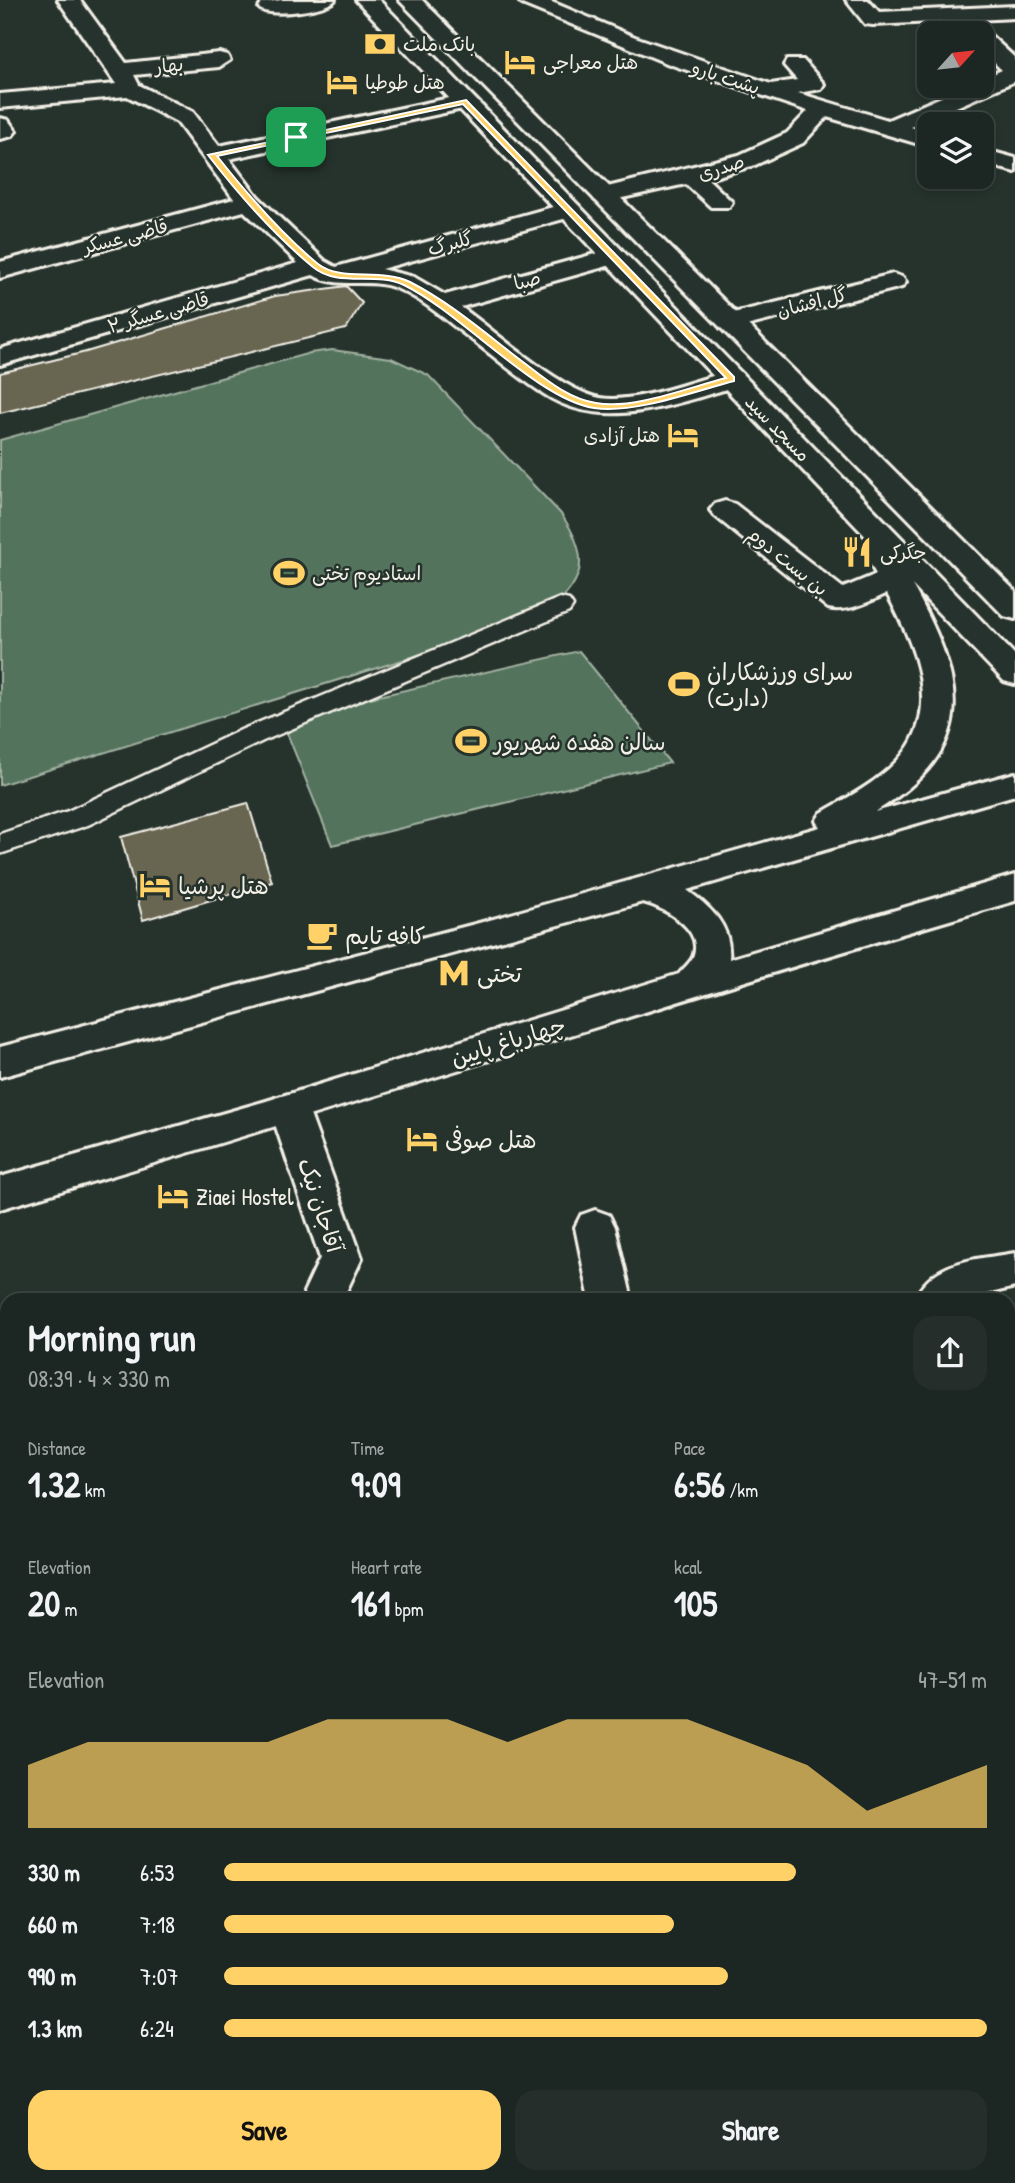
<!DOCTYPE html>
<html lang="en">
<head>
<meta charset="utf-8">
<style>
	body { margin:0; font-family:"Patrick Hand","Playpen Sans Arabic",sans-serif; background:#252e2a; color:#f1f3f6; height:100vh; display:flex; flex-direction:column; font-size:26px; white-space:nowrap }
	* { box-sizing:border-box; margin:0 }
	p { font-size:23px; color:#a0a5a5 }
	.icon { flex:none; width:38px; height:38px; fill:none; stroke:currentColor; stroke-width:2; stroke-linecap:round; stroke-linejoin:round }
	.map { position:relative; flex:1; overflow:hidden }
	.sheet { position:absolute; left:0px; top:1293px; width:1015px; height:891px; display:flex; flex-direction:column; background:#1c2622; border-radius:21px 21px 0 0; box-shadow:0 4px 10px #0003,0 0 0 2px #3a4340 }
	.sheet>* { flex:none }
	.needle { width:46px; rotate:63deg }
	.tools { position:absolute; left:917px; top:21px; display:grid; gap:14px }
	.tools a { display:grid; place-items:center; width:77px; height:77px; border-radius:14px; background:#1c2622; box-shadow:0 4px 10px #0003,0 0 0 2px #3a4340; font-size:35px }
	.pin { position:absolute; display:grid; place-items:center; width:60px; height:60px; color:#fff; margin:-30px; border-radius:14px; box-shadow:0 4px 10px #0006 }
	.round { display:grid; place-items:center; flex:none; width:74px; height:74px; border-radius:21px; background:#252e2a }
	.headline { display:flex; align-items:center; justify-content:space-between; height:119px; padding:0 28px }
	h1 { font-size:38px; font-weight:700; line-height:52px }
	.figures { display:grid; grid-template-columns:repeat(3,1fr); gap:10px; height:119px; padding:7px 28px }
	.figures div { display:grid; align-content:center }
	.figures b { font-size:35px; font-weight:700 }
	.figures small { font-size:19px; font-weight:400 }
	.figures p { font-size:19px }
	.chart { height:196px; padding:14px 28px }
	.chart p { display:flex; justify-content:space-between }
	.chart svg { width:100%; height:126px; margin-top:7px; fill:#ffd166; opacity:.7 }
	.cta { display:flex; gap:14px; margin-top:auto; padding:14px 28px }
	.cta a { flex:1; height:80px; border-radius:21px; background:#ffd166; color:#111; font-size:28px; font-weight:700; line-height:80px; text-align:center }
	.cta a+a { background:#252e2a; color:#f1f3f6 }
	ul { padding:0 28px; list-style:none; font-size:23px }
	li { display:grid; grid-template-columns:112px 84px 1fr; align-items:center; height:52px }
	li i { height:18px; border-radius:9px; background:#ffd166 }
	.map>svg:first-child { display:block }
	.green { fill:#52735d; stroke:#a3b2a2; stroke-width:2 }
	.building { fill:#686551; stroke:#f4f1e8; stroke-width:2 }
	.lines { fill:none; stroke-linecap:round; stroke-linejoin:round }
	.service-casing { stroke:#f4f1e8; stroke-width:5 }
	.minor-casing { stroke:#f4f1e8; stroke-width:6 }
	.primary-casing { stroke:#f4f1e8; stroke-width:6 }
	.path { stroke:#f4f1e8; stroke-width:5; stroke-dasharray:7 7; stroke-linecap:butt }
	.service { fill:#26332d; fill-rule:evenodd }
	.minor { fill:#26332d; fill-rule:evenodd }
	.primary { fill:#26332d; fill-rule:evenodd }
	.route { fill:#ffd166; stroke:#fff; stroke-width:2; fill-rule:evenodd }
	.labels { text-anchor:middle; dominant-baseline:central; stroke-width:5; stroke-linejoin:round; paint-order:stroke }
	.far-poi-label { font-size:19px; fill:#f4f1e8; stroke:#26332d; text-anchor:start }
	.far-street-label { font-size:19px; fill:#f4f1e8; stroke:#26332d }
	.poi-label { font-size:23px; fill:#f4f1e8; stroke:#26332d; text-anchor:start }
	.street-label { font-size:23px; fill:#f4f1e8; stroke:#26332d }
</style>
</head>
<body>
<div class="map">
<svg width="1015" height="2183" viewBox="0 0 1015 2183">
	<rect width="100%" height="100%" fill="#26332d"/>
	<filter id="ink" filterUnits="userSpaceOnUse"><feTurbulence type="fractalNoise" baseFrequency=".0143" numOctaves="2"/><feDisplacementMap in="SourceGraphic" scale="14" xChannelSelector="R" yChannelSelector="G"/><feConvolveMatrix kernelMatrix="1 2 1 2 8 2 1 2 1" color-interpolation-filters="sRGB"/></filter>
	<g filter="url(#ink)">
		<g class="green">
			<path d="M332,350L391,358L428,375L561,514C593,560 584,584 541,617L0,785V440L310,353Z"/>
			<polygon points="579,651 670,763 332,845 281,718"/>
		</g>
		<g class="building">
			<polygon points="346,286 362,303 346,329 0,413 0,373 86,352 275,296"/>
			<polygon points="248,803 272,882 143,920 121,837"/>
		</g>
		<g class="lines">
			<defs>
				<polygon id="service" points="560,598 569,600 573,606 569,612 263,741 88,825 0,854 0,834 68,811 243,729"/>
				<g id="minor">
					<path d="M58,0H80L126,63L219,53L227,55L230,60L219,67L134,75L139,85L193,112L219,146L464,95L472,97L475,102L472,107L229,159L258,197L325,261L336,267L560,205H578L581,210L578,215L381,269L414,277L445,295L613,249L622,252L626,257L622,262L461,307C495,331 561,391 600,398C637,404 694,380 731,371L741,373L745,379L741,385C678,402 605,434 544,394C519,378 496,358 471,339C448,322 423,299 396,288C369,277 338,290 313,275L0,365V349L298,263L244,211L0,278V262L234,199L177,122L127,96L0,108V94L116,84Z"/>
					<path d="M281,0H335C327,10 267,18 259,8L262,3Z"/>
					<polygon points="518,0 547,0 635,37 771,84 797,80 784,65 787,60 803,60 824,84 821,89 798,93 888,120 967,86 982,86 982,79 1002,70 982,51 982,34 990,35 1015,58 1015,81 911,127 929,133 929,147 827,117 803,143 755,165 708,179 732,202 729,207 711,207 686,184 604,202 595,200 592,195 595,190 739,155 787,133 808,111 669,64 522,4"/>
					<polygon points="846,0 868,0 879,12 1015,6 1015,18 873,25 865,24"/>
					<polygon points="0,118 8,120 16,131 12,136 0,139"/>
					<polygon points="982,149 1015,158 1015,172 982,163"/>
					<polygon points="893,274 902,277 906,282 902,287 730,330 721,328 717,322 721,316"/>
					<path d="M725,501L735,504L843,588L882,572L893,570L904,572L908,579L904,586C881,595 852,614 828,608L715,516L710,510L715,504Z"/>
					<polygon points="289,1094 303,1098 308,1109 362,1258 346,1292 349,1300 307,1300 304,1292 320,1258 270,1109 275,1098"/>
					<polygon points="595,1210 609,1215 615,1227 632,1300 590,1300 575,1227 581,1215"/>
					<path d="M1015,1253V1287L962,1300H914C934,1259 975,1260 1015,1253Z"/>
					<polygon points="1008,2029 1015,2032 1015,2098 1008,2095"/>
					<polygon points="466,2177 542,2177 539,2183 463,2183"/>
				</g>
				<g id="primary">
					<path d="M356,0H379L1015,655V684L1004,681L912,585C966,682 981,746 875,812L1015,773V795L687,890C711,908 732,926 729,959L1015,875V901C675,999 339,1110 0,1209V1177L263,1102L679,974C683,969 690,963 693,957C705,929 663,907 643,902L0,1077V1047L479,923L820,827L816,821L821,813C847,798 876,783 897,761C957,699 895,610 862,549L871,542Z"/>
					<polygon points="399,0 422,0 1015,591 1015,619 1004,616"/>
				</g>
			</defs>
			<use href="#service" class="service-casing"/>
			<use href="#minor" class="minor-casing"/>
			<use href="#primary" class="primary-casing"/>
			<polyline class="path" points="631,2177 632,2183"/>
			<use href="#service" class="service"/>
			<use href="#minor" class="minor"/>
			<use href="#primary" class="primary"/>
		</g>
	</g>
	<path class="route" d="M466,100L734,377V381C695,391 635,414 594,408C537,399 461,313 404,285C375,271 338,288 313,267C274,235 239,195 208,155ZM463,104L726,378C690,387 633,410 596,403C568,399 544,378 523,362C486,334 451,303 410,282C381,268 341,282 318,264C280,233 247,194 217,156Z"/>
	<defs>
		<symbol id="bank-bare" viewBox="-9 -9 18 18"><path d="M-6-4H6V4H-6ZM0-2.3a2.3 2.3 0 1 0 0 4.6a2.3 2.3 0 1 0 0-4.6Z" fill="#ffd166" stroke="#26332d" stroke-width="2.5" paint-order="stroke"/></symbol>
		<symbol id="hotel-bare" viewBox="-9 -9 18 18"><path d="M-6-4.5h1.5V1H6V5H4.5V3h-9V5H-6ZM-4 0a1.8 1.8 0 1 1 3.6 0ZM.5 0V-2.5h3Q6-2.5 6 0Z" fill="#ffd166" stroke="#26332d" stroke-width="2.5" paint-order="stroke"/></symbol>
		<symbol id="restaurant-bare" viewBox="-9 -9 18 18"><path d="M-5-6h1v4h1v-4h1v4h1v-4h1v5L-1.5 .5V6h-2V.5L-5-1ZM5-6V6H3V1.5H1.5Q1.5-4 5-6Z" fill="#ffd166" stroke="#26332d" stroke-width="2.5" paint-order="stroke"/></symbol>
		<symbol id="stadium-bare" viewBox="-9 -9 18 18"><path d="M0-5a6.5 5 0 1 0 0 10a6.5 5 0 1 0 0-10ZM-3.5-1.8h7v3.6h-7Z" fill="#ffd166" stroke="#26332d" stroke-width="2.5" paint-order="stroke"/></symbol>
		<symbol id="cafe-bare" viewBox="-9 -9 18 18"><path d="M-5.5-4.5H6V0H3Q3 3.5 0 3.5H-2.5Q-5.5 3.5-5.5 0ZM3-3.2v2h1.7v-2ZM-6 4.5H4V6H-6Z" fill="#ffd166" stroke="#26332d" stroke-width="2.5" paint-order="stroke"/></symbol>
		<symbol id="metro-bare" viewBox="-9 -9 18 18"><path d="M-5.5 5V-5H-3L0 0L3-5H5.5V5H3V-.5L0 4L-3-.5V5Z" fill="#ffd166" stroke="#26332d" stroke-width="2.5" paint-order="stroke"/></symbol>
	</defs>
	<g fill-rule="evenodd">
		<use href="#bank-bare" x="358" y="22" width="44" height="44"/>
		<use href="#hotel-bare" x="498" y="40" width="44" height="44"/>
		<use href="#hotel-bare" x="320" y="60" width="44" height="44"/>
		<use href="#hotel-bare" x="661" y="413" width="44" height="44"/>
		<use href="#restaurant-bare" x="835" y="530" width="44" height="44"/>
		<use href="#stadium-bare" x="267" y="551" width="44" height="44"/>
		<use href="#stadium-bare" x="662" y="662" width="44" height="44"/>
		<use href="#stadium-bare" x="449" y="719" width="44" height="44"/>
		<use href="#hotel-bare" x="133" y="863" width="44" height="44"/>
		<use href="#cafe-bare" x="300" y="913" width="44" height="44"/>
		<use href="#metro-bare" x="432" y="951" width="44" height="44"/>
		<use href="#hotel-bare" x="400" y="1117" width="44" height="44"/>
		<use href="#hotel-bare" x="151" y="1174" width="44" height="44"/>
	</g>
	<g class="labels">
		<g class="far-poi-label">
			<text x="403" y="44">بانک ملت</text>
			<text x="543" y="62">هتل معراجی</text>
			<text x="365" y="82">هتل طوطیا</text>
			<text x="660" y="435" text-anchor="end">هتل آزادی</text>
			<text x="880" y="552">جگرکی</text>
			<text x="312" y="573">استادیوم تختی</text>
		</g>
		<g class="far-street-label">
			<text transform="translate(169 65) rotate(-6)">بهار</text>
			<text transform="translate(726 77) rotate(18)">پشت بارو</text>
			<text transform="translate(721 167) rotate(-17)">صدری</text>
			<text transform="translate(125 236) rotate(-15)">قاضی عسکر</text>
			<text transform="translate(450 243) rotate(-15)">گلبرگ</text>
			<text transform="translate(527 280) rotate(-15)">صبا</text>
			<text transform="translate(812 302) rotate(-14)">گل افشان</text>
			<text transform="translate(158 312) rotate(-16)">قاضی عسگر ۲</text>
			<text transform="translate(778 428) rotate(46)">مسجد سید</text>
			<text transform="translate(788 561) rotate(39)">بن بست دوم</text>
		</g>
		<g class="poi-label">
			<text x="707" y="671">سرای ورزشکاران<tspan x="707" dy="26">(دارت)</tspan></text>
			<text x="494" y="741">سالن هفده شهریور</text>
			<text x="178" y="885">هتل پرشیا</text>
			<text x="345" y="935">کافه تایم</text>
			<text x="477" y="973">تختی</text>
			<text x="445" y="1139">هتل صوفی</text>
			<text x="196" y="1196">Ziaei Hostel</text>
		</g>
		<g class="street-label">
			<text transform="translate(508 1041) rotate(-17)">چهارباغ پایین</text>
			<text transform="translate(321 1205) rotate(72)">آقاجان نیک</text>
		</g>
	</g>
</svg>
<div class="tools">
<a><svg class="needle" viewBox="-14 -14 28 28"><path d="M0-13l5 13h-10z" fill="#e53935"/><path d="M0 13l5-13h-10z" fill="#a0a5a5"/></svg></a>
<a><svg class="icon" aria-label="layers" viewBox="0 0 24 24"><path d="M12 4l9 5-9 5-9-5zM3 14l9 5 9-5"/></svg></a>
</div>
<div class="pin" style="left:296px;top:137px;background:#1e9e55"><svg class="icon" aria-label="arrive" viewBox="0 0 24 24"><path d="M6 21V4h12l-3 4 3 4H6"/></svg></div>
<section class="sheet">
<div class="headline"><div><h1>Morning run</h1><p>08:39 · 4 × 330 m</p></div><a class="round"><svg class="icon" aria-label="share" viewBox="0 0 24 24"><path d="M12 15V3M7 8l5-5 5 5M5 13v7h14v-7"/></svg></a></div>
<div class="figures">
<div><p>Distance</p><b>1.32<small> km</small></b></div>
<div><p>Time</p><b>9:09</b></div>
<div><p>Pace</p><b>6:56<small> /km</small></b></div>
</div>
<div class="figures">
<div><p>Elevation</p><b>20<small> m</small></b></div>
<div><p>Heart rate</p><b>161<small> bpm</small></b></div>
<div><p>kcal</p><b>105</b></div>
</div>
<div class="chart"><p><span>Elevation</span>47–51 m</p>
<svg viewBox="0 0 160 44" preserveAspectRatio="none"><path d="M0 44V22L10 14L20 14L30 14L40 14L50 6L60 6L70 6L80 14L90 6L100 6L110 6L120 14L130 22L140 38L150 30L160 22V44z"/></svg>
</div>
<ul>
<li><b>330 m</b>6:53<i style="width:75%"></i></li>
<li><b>660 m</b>7:18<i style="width:59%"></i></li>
<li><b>990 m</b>7:07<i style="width:66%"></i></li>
<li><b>1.3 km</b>6:24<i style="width:100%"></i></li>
</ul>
<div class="cta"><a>Save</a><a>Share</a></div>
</section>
</div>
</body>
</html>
